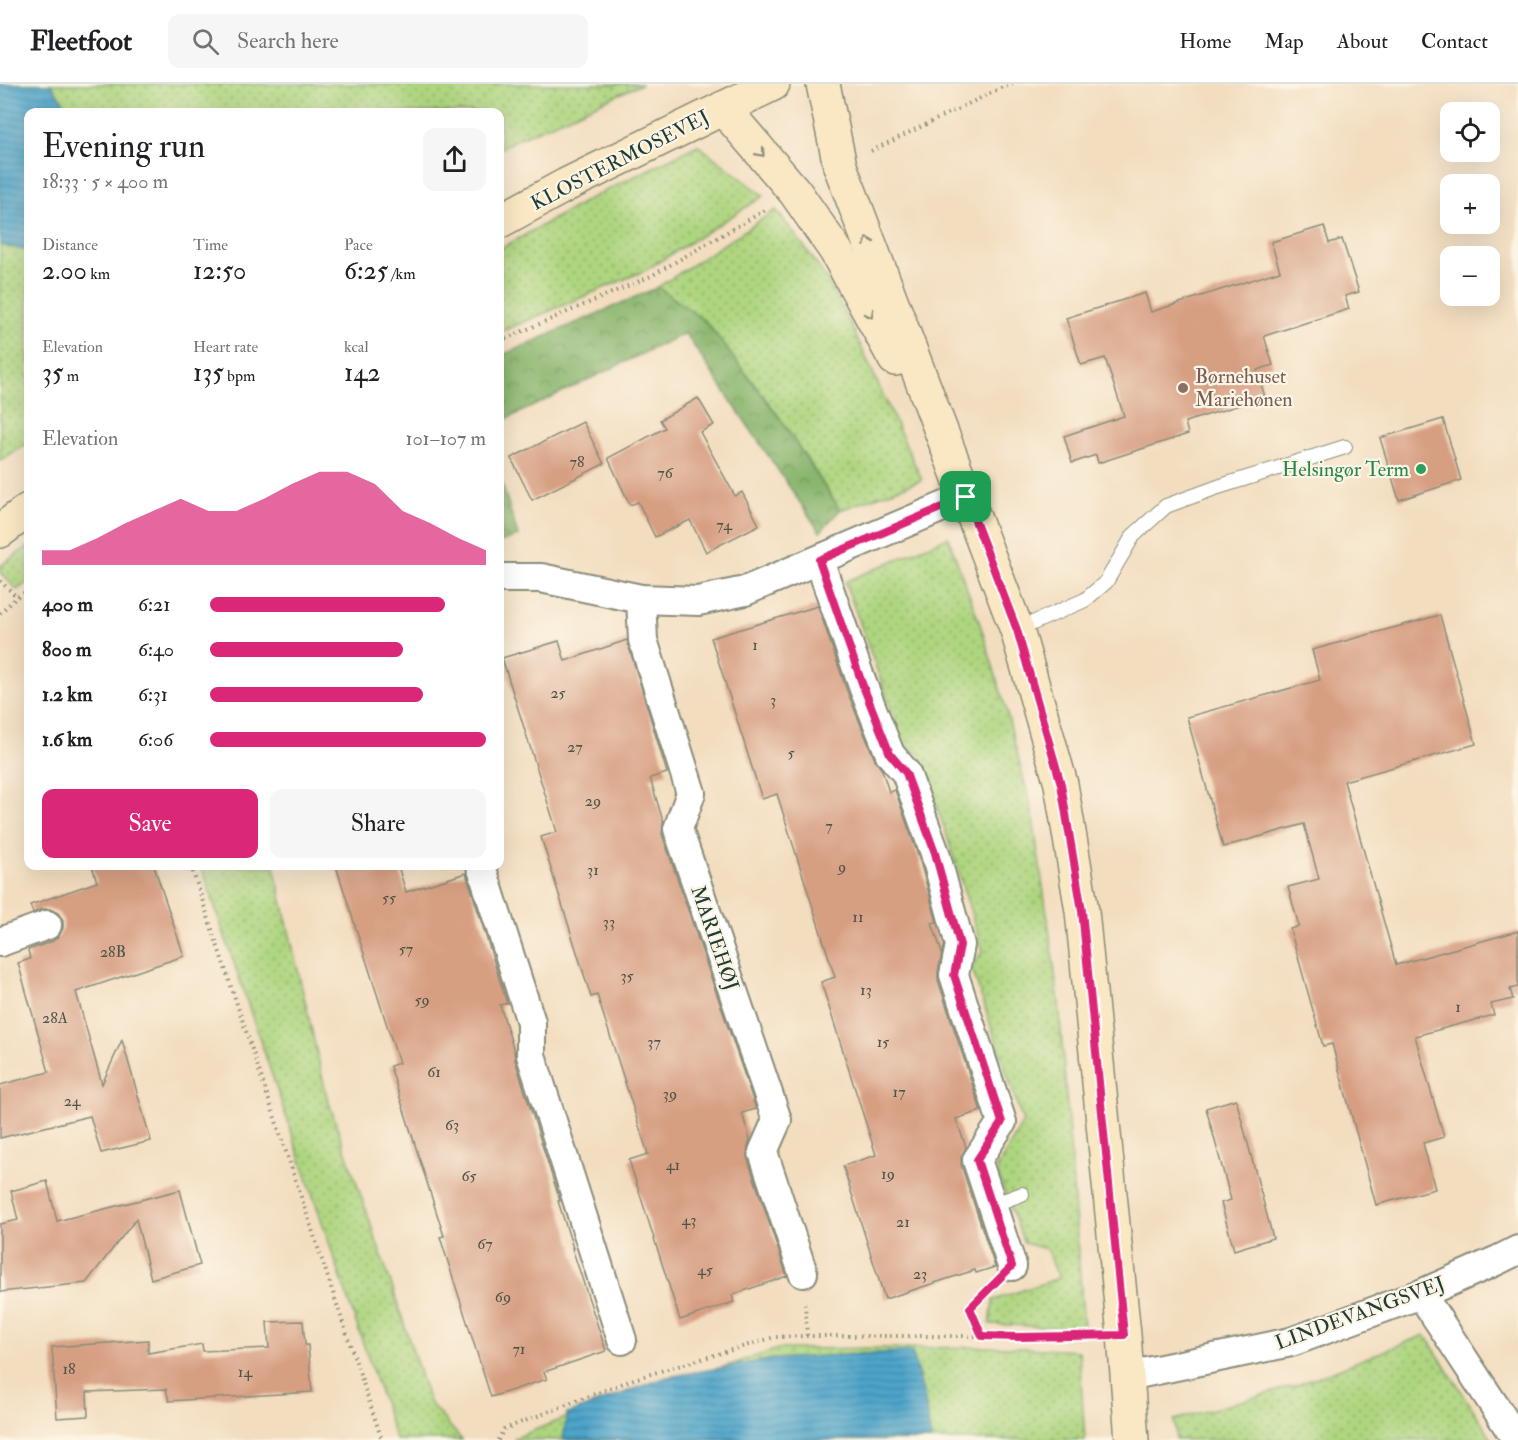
<!DOCTYPE html>
<html lang="en">
<head>
<meta charset="utf-8">
<style>
	body { margin:0; font-family:"IM FELL Double Pica",serif; background:#f6f6f6; color:#202124; height:100vh; display:flex; flex-direction:column; font-size:22px; white-space:nowrap }
	* { box-sizing:border-box; margin:0 }
	p { font-size:20px; color:#757577 }
	.icon { flex:none; width:33px; height:33px; fill:none; stroke:currentColor; stroke-width:2; stroke-linecap:round; stroke-linejoin:round }
	.map { position:relative; flex:1; overflow:hidden }
	.drawer { position:absolute; left:24px; top:24px; width:480px; height:762px; display:flex; flex-direction:column; background:#fff; border-radius:12px; box-shadow:0 6px 24px #0002 }
	.drawer>* { flex:none }
	.buttons { position:absolute; left:1440px; top:18px; display:grid; gap:12px }
	.buttons a { display:grid; place-items:center; width:60px; height:60px; border-radius:12px; background:#fff; box-shadow:0 6px 24px #0002; font-size:30px }
	.pin { position:absolute; display:grid; place-items:center; width:51px; height:51px; color:#fff; margin:-26px; border-radius:12px; box-shadow:0 3px 9px #0006 }
	.round { display:grid; place-items:center; flex:none; width:63px; height:63px; border-radius:12px; background:#f6f6f6 }
	.headline { display:flex; align-items:center; justify-content:space-between; height:102px; padding:0 18px }
	h1 { font-size:33px; font-weight:600; line-height:45px }
	.metrics { display:grid; grid-template-columns:repeat(3,1fr); gap:9px; height:102px; padding:6px 18px }
	.metrics div { display:grid; align-content:center }
	.metrics b { font-size:26px; font-weight:600 }
	.metrics small { font-size:16px; font-weight:400 }
	.metrics p { font-size:16px }
	.chart { height:168px; padding:12px 18px }
	.chart p { display:flex; justify-content:space-between }
	.chart svg { width:100%; height:108px; margin-top:6px; fill:#db2777; opacity:.7 }
	.action { display:flex; gap:12px; margin-top:auto; padding:12px 18px }
	.action a { flex:1; height:69px; border-radius:12px; background:#db2777; color:#fff; font-size:24px; font-weight:600; line-height:69px; text-align:center }
	.action a+a { background:#f6f6f6; color:#202124 }
	ul { padding:0 18px; list-style:none; font-size:20px }
	li { display:grid; grid-template-columns:96px 72px 1fr; align-items:center; height:45px }
	li i { height:15px; border-radius:8px; background:#db2777 }
	header { display:flex; align-items:center; gap:36px; box-sizing:border-box; height:84px; padding:0 30px; background:#fff; border-bottom:2px solid #e0e0e0 }
	header strong { font-size:28px }
	nav { display:flex; gap:33px; margin-inline-start:auto; font-size:21px }
	.search { width:420px; height:54px; background:#f6f6f6; display:flex; align-items:center; gap:15px; box-sizing:border-box; padding:0 21px; border-radius:12px; color:#757577; font-size:22px }
	.map>svg:first-child { display:block }
	.grass { fill:url(#grass-dots); stroke:#66895a; stroke-width:1.5 }
	.forest { fill:url(#forest-crowns); stroke:#547a51; stroke-width:1.5 }
	.water { fill:url(#water-rules); stroke:#36707f; stroke-width:1.5 }
	.building { fill:#d79f82 }
	.lines { fill:none; stroke-linecap:round; stroke-linejoin:round }
	.lane-casing { stroke:#898d7a; stroke-width:16 }
	.street-casing { stroke:#898d7a; stroke-width:32 }
	.secondary-casing { stroke:#898d7a; stroke-width:36 }
	.path { stroke:#898d7a; stroke-width:4; stroke-dasharray:1.5 4.5; stroke-linecap:butt }
	.lane { stroke:#fff; stroke-width:14 }
	.street { stroke:#fff; stroke-width:28 }
	.secondary { stroke:#fae7c3; stroke-width:33 }
	.oneway { stroke:#8c927c }
	.route-casing { stroke:#fff; stroke-width:12 }
	.route { stroke:#db2777; stroke-width:8 }
	.education-dot { fill:#8d6e63; stroke:#fcf5e5; stroke-width:2 }
	.leisure-dot { fill:#2e9e5b; stroke:#fcf5e5; stroke-width:2 }
	.labels { text-anchor:middle; dominant-baseline:central; stroke-width:4.5; stroke-linejoin:round; paint-order:stroke }
	.number-label { font-size:16px; fill:#4d5648 }
	.street-label { font-size:20px; fill:#1f3d34; stroke:#fcf5e5 }
	.education-label { font-size:20px; fill:#785e54; stroke:#fcf5e5; text-anchor:start }
	.leisure-label { font-size:20px; fill:#27864d; stroke:#fcf5e5; text-anchor:end }
</style>
</head>
<body>
<header>
<strong>Fleetfoot</strong>
<div class="search"><svg class="icon" aria-label="search" viewBox="0 0 24 24"><circle cx="10" cy="10" r="6"/><path d="M15 15l6 6"/></svg>Search here</div>
<nav><a>Home</a><a>Map</a><a>About</a><a>Contact</a></nav>
</header>
<div class="map">
<svg width="1518" height="1356" viewBox="0 0 1518 1356">
	<defs>
		<pattern id="grass-dots" width="8" height="8" patternUnits="userSpaceOnUse" patternTransform="scale(1.5)"><rect width="8" height="8" fill="#aed57f"/><path d="M2 2h.1M6 6h.1" fill="none" stroke="#8dae69" stroke-width="1.8" stroke-linecap="round"/></pattern>
		<pattern id="forest-crowns" width="20" height="18" patternUnits="userSpaceOnUse" patternTransform="scale(1.5)"><rect width="20" height="18" fill="#8ab66e"/><path d="M2 6a3 3 0 1 1 6 0M12 15a3 3 0 1 1 6 0" fill="none" stroke="#70955b"/></pattern>
		<pattern id="water-rules" width="6" height="5" patternUnits="userSpaceOnUse" patternTransform="scale(1.5)"><rect width="6" height="5" fill="#4da4ca"/><path d="M0 2.5h6" fill="none" stroke="#3f87a5"/></pattern>
	</defs>
	<rect width="100%" height="100%" fill="#fcf5e5"/>
	<filter id="ink" filterUnits="userSpaceOnUse"><feTurbulence type="fractalNoise" baseFrequency=".0167" numOctaves="2"/><feDisplacementMap in="SourceGraphic" scale="12" xChannelSelector="R" yChannelSelector="G"/><feConvolveMatrix kernelMatrix="1 2 1 2 8 2 1 2 1" color-interpolation-filters="sRGB"/></filter>
	<filter id="wash" filterUnits="userSpaceOnUse"><feTurbulence type="fractalNoise" baseFrequency=".008" numOctaves="4" result="noise"/><feDisplacementMap in="SourceGraphic" scale="24" xChannelSelector="R" yChannelSelector="G"/><feGaussianBlur stdDeviation="1.35" result="paint"/><feColorMatrix in="noise" values="0 0 0 0 0 0 0 0 0 0 0 0 0 0 0 0 0 1.4 0 .05"/><feComposite in="paint" operator="in"/></filter>
	<g filter="url(#wash)">
		<rect width="100%" height="100%" fill="#f3ddbf"/>
		<g class="grass">
			<polygon points="0,0 642,0 511,58 500,65 500,28 28,28 28,359 0,377"/>
			<polygon points="698,61 764,112 646,186 500,248 500,165 589,115"/>
			<polygon points="776,126 809,169 828,197 852,243 922,396 840,426 777,330 706,238 658,203"/>
			<polygon points="948,453 981,543 1006,625 1032,728 1047,830 1059,919 1084,1245 990,1240 993,1216 1059,1194 1046,1165 1024,1159 999,1094 997,1084 1023,1038 971,882 983,867 946,749 918,669 901,661 893,630 845,498"/>
			<polygon points="28,463 28,498 17,506 0,488 0,482"/>
			<polygon points="201,782 274,782 327,1013 395,1211 429,1318 462,1356 396,1356"/>
			<polygon points="1425,1251 1493,1356 1176,1356 1174,1336 1297,1301"/>
			<polygon points="1005,1263 1079,1267 1085,1356 514,1356 515,1354 557,1337 778,1265"/>
		</g>
		<g class="forest">
			<polygon points="658,203 706,238 777,330 840,426 820,448 685,249 500,338 500,272"/>
			<polygon points="500,393 518,452 500,458"/>
		</g>
		<g class="water">
			<polygon points="0,0 51,0 70,28 28,28 28,167 0,161"/>
			<polygon points="912,1267 924,1312 931,1356 563,1356 567,1330 667,1293 773,1275"/>
		</g>
		<g id="blocks">
			<g class="building">
				<polygon points="1324,142 1329,159 1342,155 1359,208 1345,212 1349,225 1264,252 1273,281 1257,286 1265,313 1185,338 1188,350 1098,379 1096,371 1072,379 1064,352 1124,332 1105,274 1081,281 1066,234 1145,209 1151,228 1280,187 1271,158"/>
				<polygon points="698,314 714,341 700,348 735,412 742,408 759,441 706,468 690,436 655,453 638,418 630,421 608,374 665,344 660,336"/>
				<polygon points="1443,335 1461,396 1399,416 1380,354"/>
				<polygon points="583,338 604,380 532,416 511,374"/>
				<polygon points="818,522 847,607 875,676 882,686 889,708 895,706 919,774 937,838 932,839 942,869 938,888 938,896 981,1027 956,1035 966,1063 961,1073 961,1081 995,1183 976,1189 975,1186 885,1215 843,1082 876,1071 821,898 835,893 777,710 762,715 711,554"/>
				<polygon points="1440,531 1476,660 1344,697 1396,881 1518,847 1518,903 1510,905 1513,915 1491,920 1494,931 1415,952 1444,1053 1423,1059 1435,1105 1376,1121 1332,960 1323,962 1290,845 1299,842 1288,803 1319,795 1304,740 1223,763 1187,633 1320,596 1312,566"/>
				<polygon points="627,556 667,689 650,694 663,737 662,750 756,1025 742,1029 750,1056 748,1062 747,1073 787,1192 732,1211 734,1218 680,1236 629,1076 648,1070 597,911 591,913 541,753 557,748 502,574 559,557 565,577"/>
				<polygon points="92,782 154,782 184,872 76,908 102,1000 122,956 151,1057 101,1069 90,1032 0,1054 0,1001 49,988 18,879 30,875 28,866 53,857 59,852 63,844 63,836 58,829 50,825 42,825 33,829 30,821 97,798"/>
				<polygon points="336,782 398,782 406,808 466,789 507,919 500,921 514,967 515,976 560,1117 558,1117 573,1164 572,1164 606,1267 544,1288 547,1295 491,1313 440,1153 444,1152 390,982 399,979"/>
				<polygon points="1236,1015 1273,1154 1234,1166 1221,1119 1231,1116 1206,1024"/>
				<polygon points="47,1097 57,1137 180,1106 200,1181 151,1195 136,1135 86,1199 0,1208 0,1140 18,1136 11,1107"/>
				<polygon points="303,1237 305,1261 308,1261 312,1308 169,1317 166,1305 87,1308 88,1332 57,1334 52,1263 148,1256 148,1269 202,1260 203,1267 269,1264 267,1238"/>
			</g>
		</g>
	</g>
	<g filter="url(#ink)">
		<use href="#blocks" fill-opacity="0" stroke="#898d7a" stroke-width="1.5"/>
		<g class="lines">
			<defs>
				<g id="lane">
					<polyline points="1017,546 1085,516 1106,498 1133,452 1166,422 1218,403 1345,363"/>
					<polyline points="992,1121 1022,1110"/>
				</g>
				<g id="street">
					<polyline points="819,476 863,602 890,670 906,689 935,769 960,861 954,891 1002,1038 977,1076 1012,1182"/>
					<polyline points="500,494 541,494 641,515 698,517 745,507 966,413"/>
					<polyline points="641,515 643,556 691,709 678,745 777,1036 763,1068 803,1189"/>
					<polyline points="481,782 531,938 531,971 622,1256"/>
					<polyline points="0,858 47,841"/>
					<polyline points="1421,1210 1517,1356"/>
					<polyline points="1128,1292 1291,1258 1421,1210 1498,1176 1518,1166"/>
				</g>
				<g id="secondary">
					<polyline points="823,0 840,82 1017,546 1061,700 1082,827 1124,1251 1132,1356"/>
					<polyline points="723,24 795,108 836,167 895,275"/>
					<polyline points="500,137 566,101 773,0"/>
					<polyline points="0,447 28,426"/>
				</g>
			</defs>
			<use href="#lane" class="lane-casing"/>
			<use href="#street" class="street-casing"/>
			<use href="#secondary" class="secondary-casing"/>
			<g class="path">
				<polyline points="871,67 1001,4 1013,0"/>
				<polyline points="500,257 651,192 767,125"/>
				<polyline points="0,497 17,513"/>
				<polyline points="0,529 17,513 28,507"/>
				<polyline points="191,782 382,1356"/>
				<polyline points="805,1220 807,1252"/>
				<polyline points="982,1252 970,1224 990,1204"/>
				<polyline points="498,1356 504,1345 634,1295 775,1253 807,1252 982,1252 1018,1253 1090,1251"/>
			</g>
			<use href="#lane" class="lane"/>
			<use href="#street" class="street"/>
			<use href="#secondary" class="secondary"/>
		</g>
		<defs><path id="oneway-chevron" d="M-2-3.5L2.5 0L-2 3.5" fill="none" stroke-width="1.6" stroke-linecap="round" stroke-linejoin="round" transform="scale(1.5)"/></defs>
		<g class="oneway">
			<use href="#oneway-chevron" transform="translate(761 69) rotate(49)"/>
			<use href="#oneway-chevron" transform="translate(868 157) rotate(-111)"/>
			<use href="#oneway-chevron" transform="translate(870 230) rotate(62)"/>
		</g>
	</g>
	<g class="lines" filter="url(#ink)">
		<defs>
			<polygon id="route" points="966,413 1017,546 1061,700 1082,827 1124,1251 1018,1253 982,1252 970,1224 1012,1182 977,1076 1002,1038 954,891 960,861 935,769 906,689 890,670 863,602 819,476"/>
		</defs>
		<use href="#route" class="route-casing"/>
		<use href="#route" class="route"/>
	</g>
	<circle class="education-dot" cx="1183" cy="304" r="6"/>
	<circle class="leisure-dot" cx="1421" cy="385" r="6"/>
	<g class="labels">
		<g class="number-label">
			<text x="577" y="378">78</text>
			<text x="665" y="389">76</text>
			<text x="724" y="441">74</text>
			<text x="755" y="561">1</text>
			<text x="558" y="609">25</text>
			<text x="773" y="616">3</text>
			<text x="575" y="663">27</text>
			<text x="791" y="669">5</text>
			<text x="593" y="717">29</text>
			<text x="829" y="742">7</text>
			<text x="842" y="783">9</text>
			<text x="593" y="786">31</text>
			<text x="389" y="814">55</text>
			<text x="858" y="833">11</text>
			<text x="609" y="838">33</text>
			<text x="406" y="865">57</text>
			<text x="113" y="868">28B</text>
			<text x="627" y="892">35</text>
			<text x="866" y="906">13</text>
			<text x="422" y="916">59</text>
			<text x="1458" y="923">1</text>
			<text x="55" y="934">28A</text>
			<text x="654" y="958">37</text>
			<text x="883" y="958">15</text>
			<text x="434" y="988">61</text>
			<text x="899" y="1008">17</text>
			<text x="670" y="1010">39</text>
			<text x="72" y="1017">24</text>
			<text x="452" y="1041">63</text>
			<text x="673" y="1081">41</text>
			<text x="888" y="1090">19</text>
			<text x="469" y="1092">65</text>
			<text x="689" y="1136">43</text>
			<text x="903" y="1138">21</text>
			<text x="485" y="1160">67</text>
			<text x="705" y="1186">45</text>
			<text x="920" y="1190">23</text>
			<text x="503" y="1213">69</text>
			<text x="519" y="1265">71</text>
			<text x="69" y="1285">18</text>
			<text x="245" y="1288">14</text>
		</g>
		<g class="street-label">
			<text transform="translate(620 76) rotate(-27)">KLOSTERMOSEVEJ</text>
			<text transform="translate(715 854) rotate(71)">MARIEHØJ</text>
			<text transform="translate(1360 1229) rotate(-20)">LINDEVANGSVEJ</text>
		</g>
		<g class="education-label">
			<text x="1195" y="292">Børnehuset<tspan x="1195" dy="23">Mariehønen</tspan></text>
		</g>
		<g class="leisure-label">
			<text x="1409" y="385">Helsingør Term</text>
		</g>
	</g>
</svg>
<div class="buttons">
<a><svg class="icon" aria-label="locate" viewBox="0 0 24 24"><circle cx="12" cy="12" r="6"/><path d="M12 2v4M12 18v4M2 12h4M18 12h4"/></svg></a>
<a>+</a>
<a>−</a>
</div>
<div class="pin" style="left:966px;top:413px;background:#1e9e55"><svg class="icon" aria-label="arrive" viewBox="0 0 24 24"><path d="M6 21V4h12l-3 4 3 4H6"/></svg></div>
<section class="drawer">
<div class="headline"><div><h1>Evening run</h1><p>18:33 · 5 × 400 m</p></div><a class="round"><svg class="icon" aria-label="share" viewBox="0 0 24 24"><path d="M12 15V3M7 8l5-5 5 5M5 13v7h14v-7"/></svg></a></div>
<div class="metrics">
<div><p>Distance</p><b>2.00<small> km</small></b></div>
<div><p>Time</p><b>12:50</b></div>
<div><p>Pace</p><b>6:25<small> /km</small></b></div>
</div>
<div class="metrics">
<div><p>Elevation</p><b>35<small> m</small></b></div>
<div><p>Heart rate</p><b>135<small> bpm</small></b></div>
<div><p>kcal</p><b>142</b></div>
</div>
<div class="chart"><p><span>Elevation</span>101–107 m</p>
<svg viewBox="0 0 160 44" preserveAspectRatio="none"><path d="M0 44V38L10 38L20 33L30 27L40 22L50 17L60 22L70 22L80 17L90 11L100 6L110 6L120 11L130 22L140 27L150 33L160 38V44z"/></svg>
</div>
<ul>
<li><b>400 m</b>6:21<i style="width:85%"></i></li>
<li><b>800 m</b>6:40<i style="width:70%"></i></li>
<li><b>1.2 km</b>6:31<i style="width:77%"></i></li>
<li><b>1.6 km</b>6:06<i style="width:100%"></i></li>
</ul>
<div class="action"><a>Save</a><a>Share</a></div>
</section>
</div>
</body>
</html>
